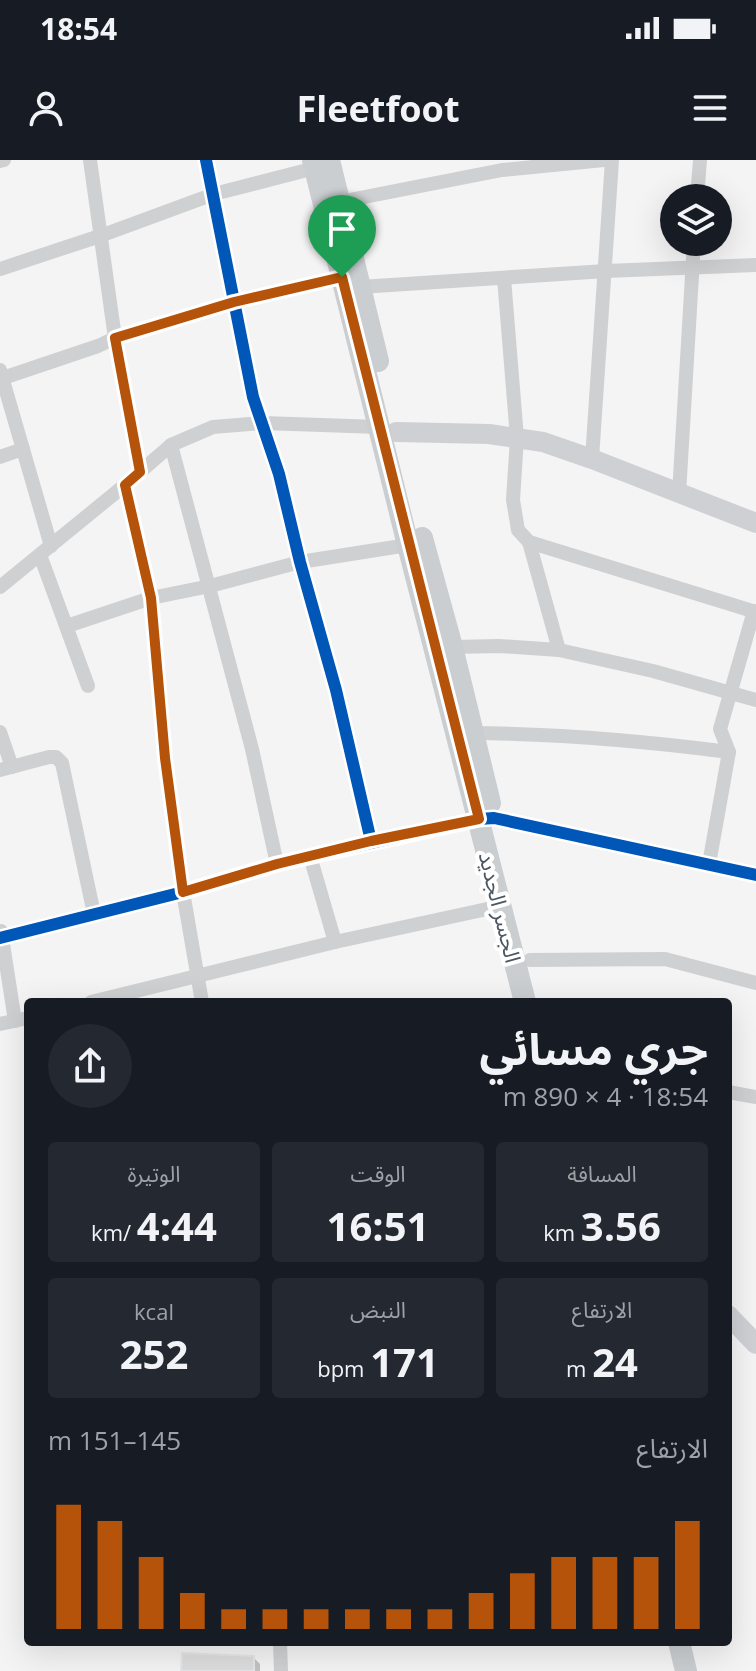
<!DOCTYPE html>
<html lang="ar">
<head>
<meta charset="utf-8">
<style>
	body { margin:0; font-family:"Open Sans","Noto Sans Arabic",sans-serif; background:#242831; color:#f1f3f6; direction:rtl; height:100vh; display:flex; flex-direction:column; font-size:30px; white-space:nowrap }
	* { box-sizing:border-box; margin:0 }
	p { font-size:26px; color:#9ea1a6 }
	.icon { flex:none; width:44px; height:44px; fill:none; stroke:currentColor; stroke-width:2; stroke-linecap:round; stroke-linejoin:round }
	.map { position:relative; flex:1; overflow:hidden; direction:ltr }
	.sheet { position:absolute; left:24px; top:838px; width:708px; height:648px; display:flex; flex-direction:column; background:#171b24; border-radius:8px; box-shadow:0 8px 32px #0002; direction:rtl }
	.sheet>* { flex:none }
	.controls { position:absolute; left:660px; top:24px; display:grid; gap:16px }
	.controls a { display:grid; place-items:center; width:72px; height:72px; border-radius:50%; background:#171b24; box-shadow:0 8px 32px #0002; font-size:40px }
	.pin { position:absolute; display:grid; place-items:center; width:68px; height:68px; color:#fff; margin:-82px -34px; border-radius:50% 50% 50% 0; rotate:-45deg; box-shadow:0 0 8px #0007 }
	.pin .icon { rotate:45deg }
	.round { display:grid; place-items:center; flex:none; width:84px; height:84px; border-radius:42px; background:#242831 }
	.overview { display:flex; align-items:center; justify-content:space-between; height:136px; padding:0 24px }
	h1 { font-size:44px; font-weight:700; line-height:60px }
	.figures { display:grid; grid-template-columns:repeat(3,1fr); gap:12px; height:136px; padding:8px 24px }
	.figures div { display:grid; align-content:center; border-radius:8px; background:#242831; text-align:center }
	.figures b { font-size:40px; font-weight:700 }
	.figures small { font-size:22px; font-weight:400 }
	.figures p { font-size:22px }
	.chart { height:224px; padding:16px 24px }
	.chart p { display:flex; justify-content:space-between }
	.chart svg { width:100%; height:144px; margin-top:8px; stroke:#b45309; stroke-width:6 }
	.status { display:flex; justify-content:space-between; align-items:center; height:56px; padding:0 40px; background:#171b24; direction:ltr }
	.status svg { height:22px; fill:currentColor }
	header { display:flex; justify-content:space-between; align-items:center; height:104px; padding:0 24px; background:#171b24; font-size:36px; font-weight:700 }
	.map>svg:first-child { display:block }
	.shadow { fill:#0003 }
	.building { fill:#ddddde; stroke:#e5e6e7; stroke-width:2 }
	.lines { fill:none; stroke-linecap:round; stroke-linejoin:round }
	.street { stroke:#ced0d2; stroke-width:14 }
	.secondary { stroke:#ced0d4; stroke-width:20 }
	.primary { stroke:#caced1; stroke-width:22 }
	.cycleway-casing { stroke:#fff; stroke-width:17 }
	.cycleway { stroke:#0057b8; stroke-width:12 }
	.route-casing { stroke:#fff; stroke-width:16 }
	.route { stroke:#b45309; stroke-width:10 }
	.labels { text-anchor:middle; dominant-baseline:central; stroke-width:8; stroke-linejoin:round; paint-order:stroke }
	.street-label { font-size:22px; fill:#4a5661; stroke:#fff }
</style>
</head>
<body>
<div class="status"><b>18:54</b><svg viewBox="0 0 49 12"><path d="M0 12V9h3v3zM5 12V6h3v6zM10 12V3h3v9zM15 12V0h3v12zM26 1h20v11H26zM47 4h2v5h-2z"/></svg></div>
<header><svg class="icon" aria-label="menu" viewBox="0 0 24 24"><path d="M4 6h16M4 12h16M4 18h16"/></svg>Fleetfoot<svg class="icon" aria-label="person" viewBox="0 0 24 24"><circle cx="12" cy="8" r="4"/><path d="M4 21q1-7 8-7t8 7"/></svg></header>
<div class="map">
<svg width="756" height="1511" viewBox="0 0 756 1511">
	<rect width="100%" height="100%" fill="#f4f4f4"/>
	<polygon class="shadow" points="254,1498 260,1504 260,1511 183,1511"/>
	<polygon class="building" points="182,1493 254,1496 254,1511 181,1511"/>
	<g class="lines">
		<g class="street">
			<polyline points="90,0 115,178 140,312"/>
			<polyline points="206,0 253,237 279,314 300,402 336,530 371,681"/>
			<polyline points="0,1 4,0"/>
			<polyline points="697,38 700,0"/>
			<polyline points="339,42 502,10 604,0"/>
			<polyline points="0,109 100,76 214,34 315,8"/>
			<polyline points="504,118 517,278 513,340 518,370 529,382 756,452"/>
			<polyline points="360,127 606,111 756,105"/>
			<polyline points="0,210 51,386"/>
			<polyline points="0,219 98,186 115,178 234,142 342,117"/>
			<polyline points="171,285 252,589 277,704"/>
			<polyline points="0,297 23,289"/>
			<polyline points="592,299 612,0"/>
			<polyline points="125,325 151,438 165,598 183,732 202,842"/>
			<polyline points="679,334 694,82"/>
			<polyline points="529,382 559,490"/>
			<polyline points="40,395 88,526"/>
			<polyline points="0,427 125,325 171,285 213,267 263,263 379,267"/>
			<polyline points="67,466 151,438 210,426 300,402 408,385"/>
			<polyline points="452,487 499,486 559,490 653,511 756,540"/>
			<polyline points="0,572 12,607"/>
			<path d="M473,573C559,574 645,581 729,592L709,704"/>
			<polyline points="729,592 720,569 754,451"/>
			<polyline points="0,610 49,597 56,597 62,603 94,754"/>
			<polyline points="310,696 335,782"/>
			<polyline points="1,771 15,861"/>
			<polyline points="0,778 183,732 277,704 479,659 494,658 756,715"/>
			<polyline points="530,800 665,799 756,823"/>
			<polyline points="91,842 335,782 501,746"/>
			<polyline points="0,864 28,858"/>
			<polyline points="728,932 756,937"/>
			<polyline points="280,1482 281,1511"/>
		</g>
		<g class="secondary">
			<polyline points="396,272 489,274 543,282 592,299 756,363"/>
			<polyline points="728,1155 756,1184"/>
		</g>
		<g class="primary">
			<polyline points="313,0 408,385 525,842"/>
			<polyline points="329,0 378,201"/>
			<polyline points="422,378 452,487 490,643"/>
			<polyline points="679,1482 686,1511"/>
		</g>
		<defs>
			<g id="cycleway">
				<polyline points="206,0 253,237 279,314 300,402 336,530 371,681"/>
				<polyline points="0,778 183,732 277,704 479,659 494,658 756,715"/>
			</g>
		</defs>
		<use href="#cycleway" class="cycleway-casing"/>
		<use href="#cycleway" class="cycleway"/>
	</g>
	<g class="lines">
		<defs>
			<polygon id="route" points="342,117 479,659 371,681 277,704 183,732 165,598 151,438 125,325 140,312 115,178 234,142"/>
		</defs>
		<use href="#route" class="route-casing"/>
		<use href="#route" class="route"/>
	</g>
	<g class="labels">
		<g class="street-label">
			<text transform="translate(501 747) rotate(76)">الجسر الجديد</text>
		</g>
	</g>
</svg>
<div class="controls">
<a><svg class="icon" aria-label="layers" viewBox="0 0 24 24"><path d="M12 4l9 5-9 5-9-5zM3 14l9 5 9-5"/></svg></a>
</div>
<div class="pin" style="left:342px;top:117px;background:#1e9e55"><svg class="icon" aria-label="arrive" viewBox="0 0 24 24"><path d="M6 21V4h12l-3 4 3 4H6"/></svg></div>
<section class="sheet">
<div class="overview"><div><h1>جري مسائي</h1><p>18:54 · 4 × 890 m</p></div><a class="round"><svg class="icon" aria-label="share" viewBox="0 0 24 24"><path d="M12 15V3M7 8l5-5 5 5M5 13v7h14v-7"/></svg></a></div>
<div class="figures">
<div><p>المسافة</p><b>3.56<small> km</small></b></div>
<div><p>الوقت</p><b>16:51</b></div>
<div><p>الوتيرة</p><b>4:44<small> /km</small></b></div>
</div>
<div class="figures">
<div><p>الارتفاع</p><b>24<small> m</small></b></div>
<div><p>النبض</p><b>171<small> bpm</small></b></div>
<div><p>kcal</p><b>252</b></div>
</div>
<div class="chart"><p><span>الارتفاع</span>145–151 m</p>
<svg viewBox="0 0 160 44" preserveAspectRatio="none"><path d="M5 44V6M15 44V11M25 44V22M35 44V33M45 44V38M55 44V38M65 44V38M75 44V38M85 44V38M95 44V38M105 44V33M115 44V27M125 44V22M135 44V22M145 44V22M155 44V11"/></svg>
</div>
</section>
</div>
</body>
</html>
